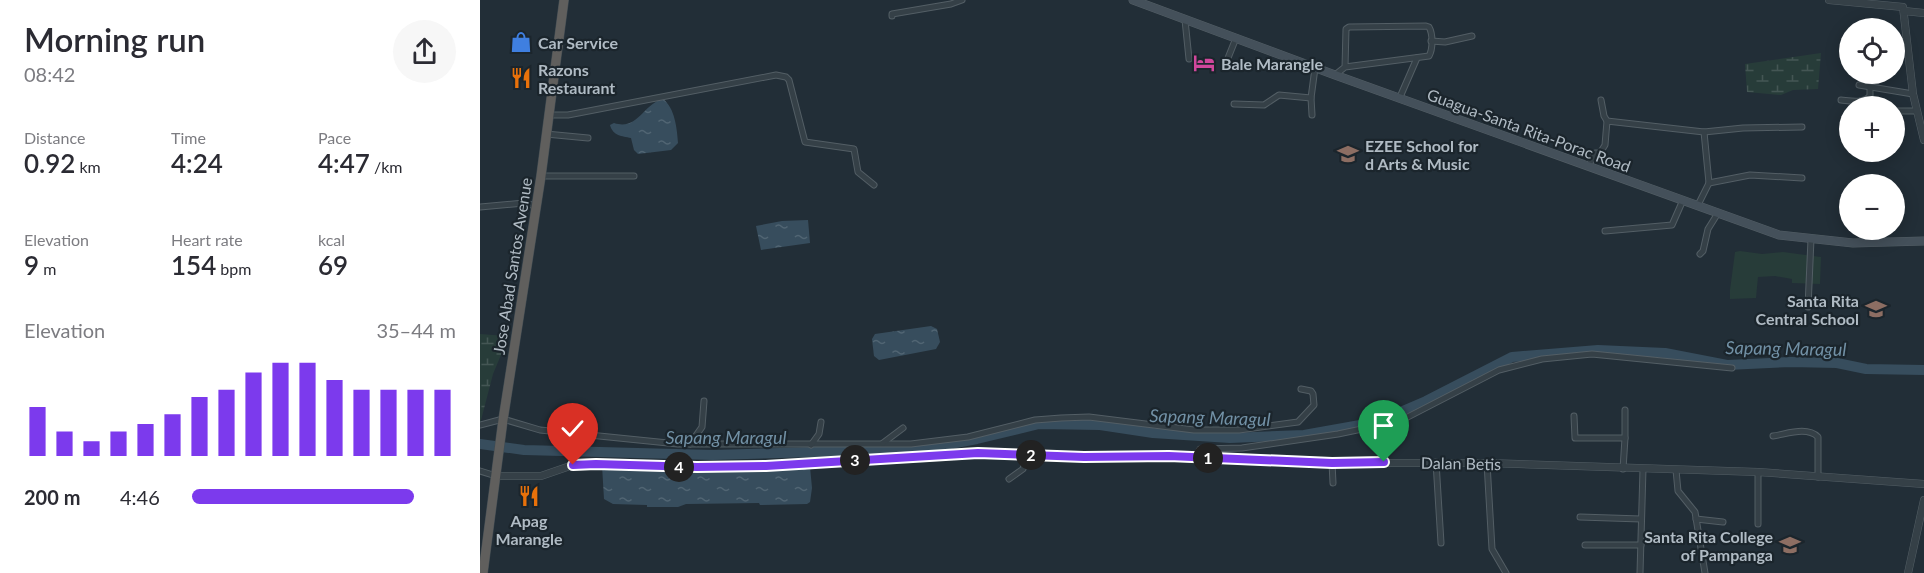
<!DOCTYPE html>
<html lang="en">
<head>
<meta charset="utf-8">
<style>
	body { margin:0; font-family:Lato,sans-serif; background:#f7f7f7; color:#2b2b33; height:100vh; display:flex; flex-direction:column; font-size:22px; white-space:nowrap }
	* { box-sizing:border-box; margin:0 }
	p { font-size:20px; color:#7c7c81 }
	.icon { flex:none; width:33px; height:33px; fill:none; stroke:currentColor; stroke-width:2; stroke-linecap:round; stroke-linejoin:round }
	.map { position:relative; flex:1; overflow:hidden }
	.drawer { display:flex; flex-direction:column; background:#fff; width:480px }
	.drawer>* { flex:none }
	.tools { position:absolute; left:1359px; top:18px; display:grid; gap:12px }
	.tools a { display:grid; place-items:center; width:66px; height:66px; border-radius:50%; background:#fff; box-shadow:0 3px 15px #0003; font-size:30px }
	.pin { position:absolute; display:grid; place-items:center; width:51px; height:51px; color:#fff; margin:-62px -26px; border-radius:50% 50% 50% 0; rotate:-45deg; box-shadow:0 0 6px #0007 }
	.pin .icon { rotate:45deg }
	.km { position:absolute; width:30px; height:30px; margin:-15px; border-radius:50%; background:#222; color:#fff; font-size:16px; line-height:30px; text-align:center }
	.round { display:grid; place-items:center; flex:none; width:63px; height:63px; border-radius:32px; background:#f7f7f7 }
	.head { display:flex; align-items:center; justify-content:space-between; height:102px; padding:0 24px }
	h1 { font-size:33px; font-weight:600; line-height:45px }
	.metrics { display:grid; grid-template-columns:repeat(3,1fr); gap:9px; height:102px; padding:6px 24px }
	.metrics div { display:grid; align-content:center }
	.metrics b { font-size:26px; font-weight:600 }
	.metrics small { font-size:16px; font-weight:400 }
	.metrics p { font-size:16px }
	.chart { height:168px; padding:12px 24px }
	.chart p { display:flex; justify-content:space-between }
	.chart svg { width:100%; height:108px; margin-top:6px; stroke:#7c3aed; stroke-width:6 }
	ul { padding:0 24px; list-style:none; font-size:20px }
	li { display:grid; grid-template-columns:96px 72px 1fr; align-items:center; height:45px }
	li i { height:15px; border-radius:8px; background:#7c3aed }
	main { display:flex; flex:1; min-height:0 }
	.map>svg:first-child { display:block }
	.grass { fill:#273c39 }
	.wetland { fill:url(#wetland-marsh) }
	.water { fill:url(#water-ripples) }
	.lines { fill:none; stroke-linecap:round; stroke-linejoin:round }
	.river { stroke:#374d5d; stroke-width:10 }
	.minor-casing { stroke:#535e65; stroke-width:7 }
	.tertiary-casing { stroke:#535e65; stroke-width:8 }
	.secondary-casing { stroke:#535e65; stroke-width:9 }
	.trunk-casing { stroke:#404b52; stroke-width:10 }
	.minor { stroke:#354047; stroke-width:5 }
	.tertiary { stroke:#354047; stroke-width:7 }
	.secondary { stroke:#44505a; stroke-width:8 }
	.trunk { stroke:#605f5d; stroke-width:9 }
	.route-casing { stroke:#fff; stroke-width:12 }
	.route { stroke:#7c3aed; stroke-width:8 }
	.labels { text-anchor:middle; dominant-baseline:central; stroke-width:4.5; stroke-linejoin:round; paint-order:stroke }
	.poi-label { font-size:16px; font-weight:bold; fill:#b0bbc4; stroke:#1b252c; text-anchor:start }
	.street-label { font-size:16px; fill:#b0bbc4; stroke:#1b252c }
	.water-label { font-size:18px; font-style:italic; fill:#7291a6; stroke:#1b252c }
</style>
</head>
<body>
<main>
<section class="drawer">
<div class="head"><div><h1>Morning run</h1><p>08:42</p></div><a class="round"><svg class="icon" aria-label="share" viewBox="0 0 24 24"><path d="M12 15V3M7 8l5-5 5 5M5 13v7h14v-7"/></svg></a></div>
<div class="metrics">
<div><p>Distance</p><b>0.92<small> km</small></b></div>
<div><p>Time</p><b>4:24</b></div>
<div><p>Pace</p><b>4:47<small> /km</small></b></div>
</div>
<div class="metrics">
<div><p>Elevation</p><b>9<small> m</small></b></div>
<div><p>Heart rate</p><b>154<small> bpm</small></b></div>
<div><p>kcal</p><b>69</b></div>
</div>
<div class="chart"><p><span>Elevation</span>35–44 m</p>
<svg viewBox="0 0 160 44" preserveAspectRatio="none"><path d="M5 44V24M15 44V34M25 44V38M35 44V34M45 44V31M55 44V27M65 44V20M75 44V17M85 44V10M95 44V6M105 44V6M115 44V13M125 44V17M135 44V17M145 44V17M155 44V17"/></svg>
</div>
<ul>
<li><b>200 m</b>4:46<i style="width:84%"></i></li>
</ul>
</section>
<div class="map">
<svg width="1444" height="573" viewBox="0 0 1444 573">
	<defs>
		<pattern id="wetland-marsh" width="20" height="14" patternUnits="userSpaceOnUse" patternTransform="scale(1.5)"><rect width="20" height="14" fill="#273c39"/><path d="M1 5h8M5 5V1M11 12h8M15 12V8" fill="none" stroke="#445654"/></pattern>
		<pattern id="water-ripples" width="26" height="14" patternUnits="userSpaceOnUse" patternTransform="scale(1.5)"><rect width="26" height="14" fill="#374d5d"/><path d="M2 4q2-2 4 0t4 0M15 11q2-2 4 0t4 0" fill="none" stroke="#516573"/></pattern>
	</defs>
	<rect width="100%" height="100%" fill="#222e37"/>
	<polygon class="grass" points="1260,251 1282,254 1303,252 1341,257 1340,284 1312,283 1312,279 1295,276 1278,277 1276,298 1250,299 1250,290 1255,252"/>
	<g class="wetland">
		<polygon points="1341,53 1338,89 1313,90 1301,95 1267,92 1265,64"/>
		<polygon points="0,334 25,336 23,350 13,374 0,424"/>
	</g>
	<g class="water">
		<path d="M183,99C195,108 197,129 198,143L191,150L158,154L154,150L151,138C142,136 133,136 130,125L134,123C158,131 164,103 183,99Z"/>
		<polygon points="328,220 330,243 281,250 276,226 302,221"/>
		<polygon points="451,326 457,329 460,342 456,349 399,360 394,356 392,339 395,334"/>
		<polygon points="122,465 249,470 330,467 332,488 330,502 327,504 280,505 279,503 206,504 198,507 167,507 167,505 133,504 124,499"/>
	</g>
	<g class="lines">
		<polyline class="river" points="0,444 44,450 233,455 444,449 497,439 559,424 620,425 673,433 750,438 824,435 897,422 946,401 1032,357 1118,350 1185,353 1247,365 1311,362 1357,363 1386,369 1444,370"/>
		<defs>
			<g id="minor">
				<polyline points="412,16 412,14 471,4 482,0"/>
				<polyline points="705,20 709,59"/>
				<polyline points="951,41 965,42 992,36"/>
				<polyline points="744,68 756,38"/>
				<path d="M855,75L865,67L949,56C953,49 953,34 949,27L946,26L869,27L866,29L865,67"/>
				<polyline points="1379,85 1433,94"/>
				<polyline points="920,97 937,58"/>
				<polyline points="1121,100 1124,116 1127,121"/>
				<path d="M1361,100C1371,101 1382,104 1390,96V88"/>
				<polyline points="754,104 784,105 799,95 831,98"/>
				<polyline points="1414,111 1437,111"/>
				<polyline points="69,115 88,115 296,75 306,77 309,80 325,142 374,149 378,172 394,185"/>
				<polyline points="832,115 831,98 835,68"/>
				<polyline points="66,134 108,138"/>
				<polyline points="1109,165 1115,153 1120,153 1125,145 1127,121 1224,132 1263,128 1322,127"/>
				<polyline points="61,176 154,176"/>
				<polyline points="1229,183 1270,175 1322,178"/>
				<polyline points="1218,205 1229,183 1224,132"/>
				<polyline points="0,207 44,203 56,206"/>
				<polyline points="1125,231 1192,225 1203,200"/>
				<polyline points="1220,254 1223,251 1228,229 1238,213"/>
				<polyline points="1328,307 1331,239"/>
				<polyline points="1094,416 1095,438 1145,438 1143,469"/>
				<polyline points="0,425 23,419 60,430 198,444 431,444 488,437 555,420 581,418 609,417 714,430 759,430 818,422 834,405 833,394 831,391 821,389"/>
				<path d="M1293,436C1307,434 1327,426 1338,437V477"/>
				<polyline points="1145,438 1145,410"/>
				<polyline points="403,443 423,428"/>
				<polyline points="210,444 222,427 224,401"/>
				<polyline points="331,445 339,434 341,422"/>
				<polyline points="716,457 720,449 762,448 858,434 920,421 1019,370 1062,359 1112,354 1252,368"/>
				<polyline points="956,462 961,543"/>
				<polyline points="852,463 853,483"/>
				<polyline points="1007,463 1012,549 1026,573"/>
				<polyline points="1196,470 1198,491 1215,512 1225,573"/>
				<polyline points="0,471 16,476"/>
				<polyline points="529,479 543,469 547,454"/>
				<polyline points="1100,517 1161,519"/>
				<polyline points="1216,519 1243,522"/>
				<polyline points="1278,524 1278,472"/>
				<polyline points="1105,545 1161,545"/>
				<polyline points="1160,573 1163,469"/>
			</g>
			<g id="tertiary">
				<polyline points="1349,0 1423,7 1433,94 1444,140"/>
				<polyline points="1424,11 1444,13"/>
				<polyline points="16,476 61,476 93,465 250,467 498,453 604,457 689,456 852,463 1007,463 1278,472 1444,484"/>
				<polyline points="1428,573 1444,500"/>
			</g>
			<polyline id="secondary" points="653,0 855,75 1299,235 1373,243 1444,241"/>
			<polyline id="trunk" points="3,573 23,420 61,176 84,0"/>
		</defs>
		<use href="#minor" class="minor-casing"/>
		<use href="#tertiary" class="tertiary-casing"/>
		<use href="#secondary" class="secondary-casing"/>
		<use href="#trunk" class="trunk-casing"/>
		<use href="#minor" class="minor"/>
		<use href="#tertiary" class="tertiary"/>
		<use href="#secondary" class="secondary"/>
		<use href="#trunk" class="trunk"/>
	</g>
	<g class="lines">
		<defs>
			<polyline id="route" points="93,465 116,464 217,467 286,466 498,453 604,457 689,456 852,463 904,462"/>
		</defs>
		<use href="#route" class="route-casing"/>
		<use href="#route" class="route"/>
	</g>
	<defs>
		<symbol id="shop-bare" viewBox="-9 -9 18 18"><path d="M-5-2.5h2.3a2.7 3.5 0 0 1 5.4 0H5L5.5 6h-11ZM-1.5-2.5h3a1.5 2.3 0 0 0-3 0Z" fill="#3f7fe0" stroke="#1b252c" stroke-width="2.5" paint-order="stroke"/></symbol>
		<symbol id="hotel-bare" viewBox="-9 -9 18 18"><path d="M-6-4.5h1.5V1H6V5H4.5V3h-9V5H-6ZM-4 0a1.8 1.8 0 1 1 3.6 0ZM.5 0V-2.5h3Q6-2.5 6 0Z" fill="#d1479c" stroke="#1b252c" stroke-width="2.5" paint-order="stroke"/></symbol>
		<symbol id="restaurant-bare" viewBox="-9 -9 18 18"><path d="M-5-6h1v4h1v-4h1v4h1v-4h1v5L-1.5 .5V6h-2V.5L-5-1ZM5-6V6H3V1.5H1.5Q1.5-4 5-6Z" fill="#e8710a" stroke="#1b252c" stroke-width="2.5" paint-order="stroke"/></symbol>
		<symbol id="school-bare" viewBox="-9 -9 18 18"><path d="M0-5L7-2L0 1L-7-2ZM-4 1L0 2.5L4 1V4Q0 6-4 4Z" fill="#8d6e63" stroke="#1b252c" stroke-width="2.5" paint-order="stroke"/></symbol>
		<symbol id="university-bare" viewBox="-9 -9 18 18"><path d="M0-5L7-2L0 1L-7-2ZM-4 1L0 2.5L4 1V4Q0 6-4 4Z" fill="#8d6e63" stroke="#1b252c" stroke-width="2.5" paint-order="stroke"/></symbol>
	</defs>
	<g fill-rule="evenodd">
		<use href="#shop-bare" x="26" y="27" width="30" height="30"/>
		<use href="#hotel-bare" x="709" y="48" width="30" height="30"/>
		<use href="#restaurant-bare" x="26" y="63" width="30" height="30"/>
		<use href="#school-bare" x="853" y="139" width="30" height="30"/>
		<use href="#school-bare" x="1381" y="294" width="30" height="30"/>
		<use href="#restaurant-bare" x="34" y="481" width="30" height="30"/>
		<use href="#university-bare" x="1295" y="530" width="30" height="30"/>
	</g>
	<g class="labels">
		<g class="poi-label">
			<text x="58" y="42">Car Service</text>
			<text x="741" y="63">Bale Marangle</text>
			<text x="58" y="69">Razons<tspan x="58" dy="18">Restaurant</tspan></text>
			<text x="885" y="145">EZEE School for<tspan x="885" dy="18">d Arts &amp; Music</tspan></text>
			<text x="1379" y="300" text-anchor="end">Santa Rita<tspan x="1379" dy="18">Central School</tspan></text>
			<text x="49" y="520" text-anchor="middle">Apag<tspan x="49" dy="18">Marangle</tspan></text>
			<text x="1293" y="536" text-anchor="end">Santa Rita College<tspan x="1293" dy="18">of Pampanga</tspan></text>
		</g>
		<g class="street-label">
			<text transform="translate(1049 130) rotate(20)">Guagua-Santa Rita-Porac Road</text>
			<text transform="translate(32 266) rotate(-81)">Jose Abad Santos Avenue</text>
			<text transform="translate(981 463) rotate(1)">Dalan Betis</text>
		</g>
		<g class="water-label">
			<text transform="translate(1306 348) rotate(1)">Sapang Maragul</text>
			<text transform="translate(730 417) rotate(2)">Sapang Maragul</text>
			<text x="246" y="437">Sapang Maragul</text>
		</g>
	</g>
</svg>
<div class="tools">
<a><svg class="icon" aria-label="locate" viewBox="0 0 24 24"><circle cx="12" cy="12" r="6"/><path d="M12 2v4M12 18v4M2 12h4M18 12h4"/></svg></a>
<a>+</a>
<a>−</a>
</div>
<div class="pin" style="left:904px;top:462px;background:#1e9e55"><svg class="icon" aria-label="arrive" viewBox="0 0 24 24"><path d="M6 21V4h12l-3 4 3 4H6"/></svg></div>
<div class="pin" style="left:93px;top:465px;background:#d93025"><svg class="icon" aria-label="check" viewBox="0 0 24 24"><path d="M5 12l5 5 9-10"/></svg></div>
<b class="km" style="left:728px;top:458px">1</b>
<b class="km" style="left:551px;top:455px">2</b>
<b class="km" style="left:375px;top:460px">3</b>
<b class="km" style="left:199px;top:467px">4</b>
</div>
</main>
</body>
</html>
